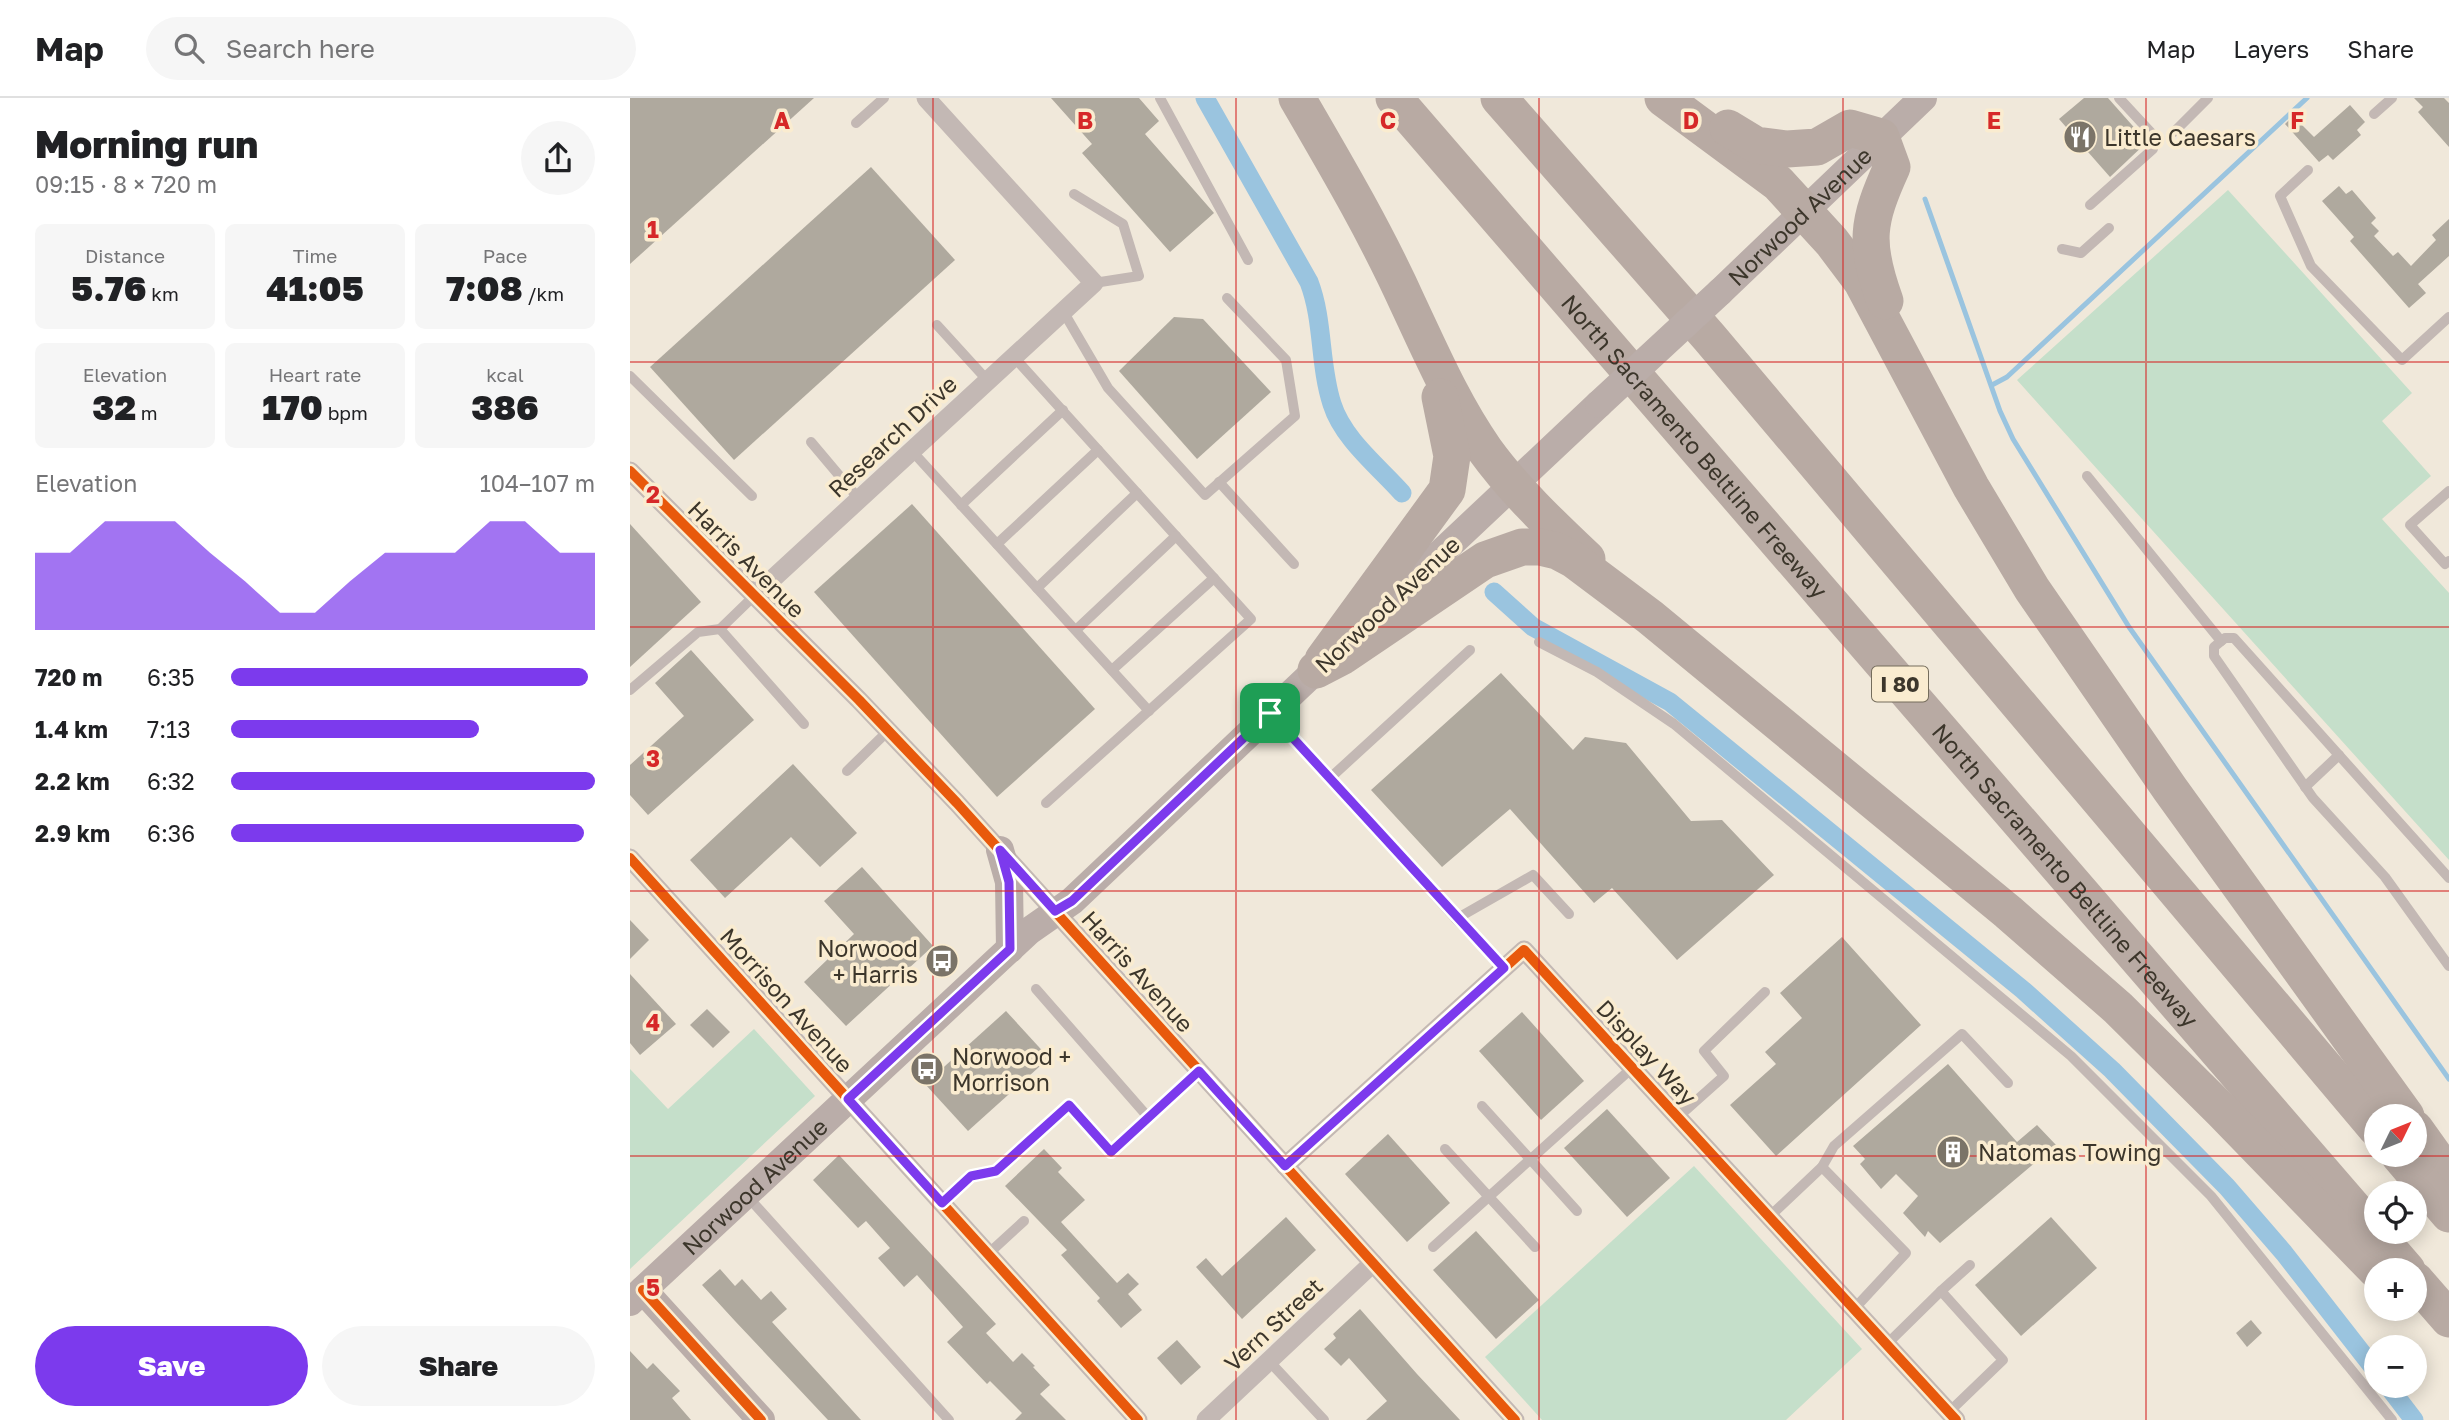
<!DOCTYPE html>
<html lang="en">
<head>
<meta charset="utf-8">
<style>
	body { margin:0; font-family:"Golos Text",sans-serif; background:#f6f6f6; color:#202124; height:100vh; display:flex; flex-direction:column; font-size:26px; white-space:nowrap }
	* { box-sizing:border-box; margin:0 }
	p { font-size:23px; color:#757577 }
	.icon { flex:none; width:38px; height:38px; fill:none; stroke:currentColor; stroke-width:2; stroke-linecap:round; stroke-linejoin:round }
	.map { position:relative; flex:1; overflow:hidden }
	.drawer { display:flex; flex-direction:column; background:#fff; width:630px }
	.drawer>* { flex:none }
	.needle { width:46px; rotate:47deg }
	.buttons { position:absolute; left:1734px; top:1006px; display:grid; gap:14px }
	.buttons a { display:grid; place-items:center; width:63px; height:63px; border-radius:50%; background:#fff; box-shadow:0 4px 18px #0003; font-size:35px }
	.pin { position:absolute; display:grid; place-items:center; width:60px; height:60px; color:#fff; margin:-30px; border-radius:14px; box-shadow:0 4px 10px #0006 }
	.round { display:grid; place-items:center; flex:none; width:74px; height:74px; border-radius:37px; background:#f6f6f6 }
	.overview { display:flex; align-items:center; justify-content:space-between; height:119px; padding:0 35px }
	h1 { font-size:38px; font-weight:800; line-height:52px }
	.metrics { display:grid; grid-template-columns:repeat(3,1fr); gap:10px; height:119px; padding:7px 35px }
	.metrics div { display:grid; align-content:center; border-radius:10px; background:#f6f6f6; text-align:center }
	.metrics b { font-size:35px; font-weight:800 }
	.metrics small { font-size:19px; font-weight:400 }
	.metrics p { font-size:19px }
	.chart { height:196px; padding:14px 35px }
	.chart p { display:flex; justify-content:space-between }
	.chart svg { width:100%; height:126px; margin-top:7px; fill:#7c3aed; opacity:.7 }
	.action { display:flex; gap:14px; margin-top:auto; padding:14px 35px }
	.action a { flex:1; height:80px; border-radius:42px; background:#7c3aed; color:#fff; font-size:28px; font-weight:800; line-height:80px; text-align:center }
	.action a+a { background:#f6f6f6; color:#202124 }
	ul { padding:0 35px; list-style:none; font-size:23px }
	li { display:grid; grid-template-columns:112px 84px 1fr; align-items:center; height:52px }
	li i { height:18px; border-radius:9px; background:#7c3aed }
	header { display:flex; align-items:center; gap:42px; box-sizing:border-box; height:98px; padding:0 35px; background:#fff; border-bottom:2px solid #e0e0e0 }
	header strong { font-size:33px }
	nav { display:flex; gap:38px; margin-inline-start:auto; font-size:24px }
	.search { width:490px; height:63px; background:#f6f6f6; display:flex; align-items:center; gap:18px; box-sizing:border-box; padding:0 24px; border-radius:38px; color:#757577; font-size:26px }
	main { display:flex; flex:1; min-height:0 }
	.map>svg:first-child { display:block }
	.green { fill:#c5dfca }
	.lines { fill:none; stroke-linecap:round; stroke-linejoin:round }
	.stream { stroke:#9ac4df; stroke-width:5 }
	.canal { stroke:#9ac4df; stroke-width:19 }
	.building { fill:#afa99e }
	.lane { stroke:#c3b8b4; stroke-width:10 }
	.street { stroke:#c3b8b4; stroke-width:19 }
	.secondary { stroke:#baada9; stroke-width:28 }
	.highway { stroke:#b8aaa3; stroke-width:37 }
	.secondary-bridge { stroke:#baada9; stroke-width:28 }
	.cycleway-casing { stroke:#faecd0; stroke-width:15 }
	.cycleway { stroke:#e8590c; stroke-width:10 }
	.route-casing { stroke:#fff; stroke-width:14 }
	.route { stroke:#7c3aed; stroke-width:9 }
	.grid { fill:none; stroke:#d62828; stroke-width:2; stroke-opacity:0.55 }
	.labels { text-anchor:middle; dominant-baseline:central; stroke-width:7; stroke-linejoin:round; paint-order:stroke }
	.shield { fill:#faecd0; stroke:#756d5c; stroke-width:2 }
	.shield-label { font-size:21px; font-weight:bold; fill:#3c362b }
	.poi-label { font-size:23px; fill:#3c362b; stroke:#faecd0; text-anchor:start }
	.street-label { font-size:23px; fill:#3c362b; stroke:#faecd0 }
	.grid-label { font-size:23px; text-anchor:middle; font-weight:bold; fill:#d62828; stroke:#faecd0; stroke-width:7; stroke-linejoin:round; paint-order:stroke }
</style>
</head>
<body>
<header>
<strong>Map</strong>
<div class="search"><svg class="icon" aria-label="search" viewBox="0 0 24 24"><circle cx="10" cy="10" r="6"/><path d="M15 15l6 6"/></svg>Search here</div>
<nav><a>Map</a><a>Layers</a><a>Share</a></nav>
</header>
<main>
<section class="drawer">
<div class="overview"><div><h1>Morning run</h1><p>09:15 · 8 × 720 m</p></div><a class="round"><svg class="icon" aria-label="share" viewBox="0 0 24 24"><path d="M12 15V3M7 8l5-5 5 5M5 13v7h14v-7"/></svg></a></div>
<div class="metrics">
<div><p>Distance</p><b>5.76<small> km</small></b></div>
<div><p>Time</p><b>41:05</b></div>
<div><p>Pace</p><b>7:08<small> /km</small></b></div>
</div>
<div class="metrics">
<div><p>Elevation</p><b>32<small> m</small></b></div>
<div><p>Heart rate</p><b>170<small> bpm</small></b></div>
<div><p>kcal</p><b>386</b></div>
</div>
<div class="chart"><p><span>Elevation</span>104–107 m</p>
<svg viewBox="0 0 160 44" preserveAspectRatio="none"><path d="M0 44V17L10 17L20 6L30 6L40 6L50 17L60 27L70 38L80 38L90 27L100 17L110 17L120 17L130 6L140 6L150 17L160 17V44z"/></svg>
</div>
<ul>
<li><b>720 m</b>6:35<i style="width:98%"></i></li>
<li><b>1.4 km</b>7:13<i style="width:68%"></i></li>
<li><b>2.2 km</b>6:32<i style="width:100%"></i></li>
<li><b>2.9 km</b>6:36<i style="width:97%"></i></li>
</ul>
<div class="action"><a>Save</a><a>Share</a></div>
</section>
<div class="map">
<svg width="1819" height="1322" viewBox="0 0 1819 1322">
	<rect width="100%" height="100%" fill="#f0e8da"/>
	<g class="green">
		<polygon points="1598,92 1782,295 1752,323 1801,378 1752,421 1819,495 1819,762 1387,282"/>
		<polygon points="124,931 185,998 0,1171 0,971 38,1011"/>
		<polygon points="1064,1068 1232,1251 1156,1322 912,1322 855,1259"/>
	</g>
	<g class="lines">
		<g class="stream">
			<polyline points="1295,101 1370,313 1383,341 1499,529 1819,981"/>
			<polyline points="1362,287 1377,279 1677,0"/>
		</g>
		<g class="canal">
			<path d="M575,0L679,184C694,223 689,266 702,306C713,341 748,368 772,395"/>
			<polyline points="864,494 903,529 1040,604 1393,892 1482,972 1597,1089 1654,1155 1746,1273"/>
			<polyline points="1758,1288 1784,1322"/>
		</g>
	</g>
	<g class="building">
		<polygon points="0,0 184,0 0,166"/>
		<polygon points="421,0 509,0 529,23 515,36 584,115 540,154 452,55 462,46"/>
		<polygon points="1454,0 1478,0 1517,44 1480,79 1429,21"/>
		<polygon points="1784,0 1814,0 1819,5 1819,49 1788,14 1793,9"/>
		<polygon points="1720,7 1735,24 1727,32 1731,37 1703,62 1698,57 1689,64 1655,26 1663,18 1684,39"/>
		<polygon points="241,69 325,162 104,362 20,269"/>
		<polygon points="1709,88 1716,96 1722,92 1746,120 1741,125 1749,133 1744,138 1763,158 1768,154 1781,168 1806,142 1802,137 1819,121 1819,158 1788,186 1796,195 1779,210 1720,143 1724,139 1692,103"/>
		<polygon points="544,219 573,221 641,294 567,361 489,273"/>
		<polygon points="282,406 465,611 367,699 184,494"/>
		<polygon points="0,426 71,504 0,569"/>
		<polygon points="61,552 124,622 18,717 0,697 0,667 54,618 25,585"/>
		<polygon points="871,575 943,652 955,639 996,645 1061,723 1092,722 1144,777 1047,862 982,790 964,805 880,711 812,769 741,692"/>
		<polygon points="163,666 227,735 190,769 161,739 95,800 60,762"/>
		<polygon points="232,769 303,848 216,928 174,884 224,836 194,803"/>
		<polygon points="0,822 19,842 0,861"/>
		<polygon points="1212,839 1291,927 1146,1058 1100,1007 1146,966 1135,954 1172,920 1150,895"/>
		<polygon points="0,876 46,926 10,957 0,945"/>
		<polygon points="77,911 100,934 83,950 60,927"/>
		<polygon points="376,913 419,960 338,1033 295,986"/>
		<polygon points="892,914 954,983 911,1022 849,953"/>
		<polygon points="1318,966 1387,1044 1407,1027 1426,1047 1310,1145 1298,1133 1295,1139 1273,1115 1288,1098 1266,1076 1251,1091 1230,1066 1235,1061 1223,1048"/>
		<polygon points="977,1011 1040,1080 997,1119 934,1050"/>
		<polygon points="758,1036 820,1105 777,1144 715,1076"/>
		<polygon points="414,1051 432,1070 428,1074 455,1102 431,1124 487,1185 498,1175 509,1186 498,1196 512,1212 491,1230 467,1203 470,1200 431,1157 437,1152 375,1088"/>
		<polygon points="209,1057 366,1226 356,1235 383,1264 392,1255 405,1268 403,1269 420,1287 410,1296 436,1322 385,1322 392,1315 360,1283 357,1286 317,1244 333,1229 287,1177 274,1189 248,1160 260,1150 236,1123 228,1130 183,1082"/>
		<polygon points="656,1119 686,1152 612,1221 566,1169 576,1160 592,1178"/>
		<polygon points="1421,1119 1467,1170 1391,1238 1345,1187"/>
		<polygon points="846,1133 909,1202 866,1241 803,1172"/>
		<polygon points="90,1171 105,1188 112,1181 131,1202 141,1193 157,1211 142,1224 231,1322 198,1322 105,1223 72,1187"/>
		<polygon points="730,1211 787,1276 830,1322 736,1322 757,1303 719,1260 711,1268 694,1251 706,1240 703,1236"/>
		<polygon points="1621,1222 1632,1235 1617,1249 1606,1235"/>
		<polygon points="547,1242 571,1269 551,1287 527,1260"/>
		<polygon points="0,1253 17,1271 23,1265 50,1293 42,1300 61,1322 0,1322"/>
	</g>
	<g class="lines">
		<g class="lane">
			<polyline points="530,0 618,162"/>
			<polyline points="1744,16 1762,0"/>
			<polyline points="226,25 254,0"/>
			<polyline points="1544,34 1578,0"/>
			<polyline points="1678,72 1650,98 1681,168 1772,262 1819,219"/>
			<polyline points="444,96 493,126 509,178 464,185"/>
			<polyline points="1460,107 1523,51 1525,39 1489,0"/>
			<polyline points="1432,151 1451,155 1479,130"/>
			<polyline points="433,213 478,290 575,397 665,318 656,262 597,200"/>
			<polyline points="307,227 358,283"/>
			<polyline points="384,259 621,521 416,705"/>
			<polyline points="0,278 122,398"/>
			<polyline points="181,344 229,401"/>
			<polyline points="282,353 519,613"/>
			<polyline points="1457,378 1591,543"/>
			<polyline points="589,384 664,466"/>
			<polyline points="1819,393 1780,427 1815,466 1819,463"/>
			<polyline points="331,407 433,312"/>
			<polyline points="367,446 468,352"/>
			<polyline points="407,490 507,395"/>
			<polyline points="90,531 174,626"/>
			<polyline points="446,532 546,438"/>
			<polyline points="909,544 967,574 1044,626 1441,958 1581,1098 1762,1322"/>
			<polyline points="482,572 584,480"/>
			<polyline points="0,592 68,534 90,531 124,498"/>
			<polyline points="642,618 826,821 903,777 939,816"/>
			<polyline points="217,673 258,633"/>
			<polyline points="699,681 840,552"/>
			<polyline points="1675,689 1709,657"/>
			<polyline points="1819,780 1604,540 1595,540 1584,549 1584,558 1683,700 1755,779 1819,868"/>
			<polyline points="826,821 874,870"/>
			<polyline points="406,891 518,1019"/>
			<polyline points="852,1008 947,1113"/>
			<polyline points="1048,1019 1094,978 1074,953 1135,894"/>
			<polyline points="815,1051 905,1149"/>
			<polyline points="1192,1069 1276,1155 1224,1211"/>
			<polyline points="118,1099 319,1322"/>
			<polyline points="311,1105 341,1078 366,1073 439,1007 481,1054 569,973"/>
			<polyline points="1139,1119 1192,1069 1204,1048 1332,936 1378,985"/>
			<polyline points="803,1149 1002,970"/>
			<polyline points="358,1156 394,1123"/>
			<polyline points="1311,1193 1340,1167"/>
			<polyline points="1256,1247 1311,1193 1373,1262 1319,1314"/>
			<polyline points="639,1263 694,1322"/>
		</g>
		<g class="street">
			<polyline points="0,373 229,602 327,705 885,1322"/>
			<polyline points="124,498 464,185 296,0"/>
			<polyline points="0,760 508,1322"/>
			<polyline points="655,1068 894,852 1326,1322"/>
			<polyline points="576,1322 743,1165"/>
		</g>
		<g class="secondary">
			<path id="s1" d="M1090,194L1293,0"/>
			<polyline points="730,531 969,306"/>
			<polyline points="370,752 379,784 380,851"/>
			<polyline points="13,1192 131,1322"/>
			<path id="s2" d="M0,1204L399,833L442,803L700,559"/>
		</g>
		<g class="highway">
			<path d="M667,0C706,67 746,135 778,206C802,257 823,306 855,352C884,392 921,427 957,461"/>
			<path id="s3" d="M764,0L1777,1172"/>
			<polyline points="869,0 1079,239 1746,1030"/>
			<polyline points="1033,0 1148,85 1202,144 1232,184 1341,389 1402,491 1540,691 1776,1018"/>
			<path d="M1098,30L1126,47L1157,51L1187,49L1220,30L1251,39L1262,69C1237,124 1234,145 1255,203"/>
			<polyline points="693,562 817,392 822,358 810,299"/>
			<polyline points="686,572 713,558 855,462 892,449 910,449 927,453 944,462 1020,519 1378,814 1488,910 1592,1013 1746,1172"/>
			<polyline points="1785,1031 1805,1059 1819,1085"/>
			<polyline points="1769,1057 1819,1116"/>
			<polyline points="1785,1182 1819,1221"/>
		</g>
		<polyline class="secondary-bridge" points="969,306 1090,194"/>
		<defs>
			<g id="cycleway">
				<polyline points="0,373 229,602 327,705 885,1322"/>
				<polyline points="0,760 508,1322"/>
				<polyline points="655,1068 894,852 1326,1322"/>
				<polyline points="13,1192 131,1322"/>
			</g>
		</defs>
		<use href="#cycleway" class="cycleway-casing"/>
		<use href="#cycleway" class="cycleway"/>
	</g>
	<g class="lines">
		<defs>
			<polygon id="route" points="640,615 874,870 655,1068 569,973 481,1054 439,1007 366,1073 341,1078 312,1105 218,1001 380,851 379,784 370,752 425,813 442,803"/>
		</defs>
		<use href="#route" class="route-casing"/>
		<use href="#route" class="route"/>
	</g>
	<path class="grid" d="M303,0V1322M606,0V1322M909,0V1322M1213,0V1322M1516,0V1322M0,264H1819M0,529H1819M0,793H1819M0,1058H1819"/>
	<defs>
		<symbol id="restaurant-disc" viewBox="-11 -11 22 22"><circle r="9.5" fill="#7b7468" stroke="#faecd0"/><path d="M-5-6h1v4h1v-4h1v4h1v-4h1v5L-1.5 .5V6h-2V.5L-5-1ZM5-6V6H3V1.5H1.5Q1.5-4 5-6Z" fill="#fff"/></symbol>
		<symbol id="bus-disc" viewBox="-11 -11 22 22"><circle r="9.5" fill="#7b7468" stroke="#faecd0"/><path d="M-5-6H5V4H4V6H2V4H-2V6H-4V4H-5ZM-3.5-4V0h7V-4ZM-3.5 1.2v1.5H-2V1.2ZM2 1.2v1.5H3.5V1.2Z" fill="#fff"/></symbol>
		<symbol id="building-disc" viewBox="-11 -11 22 22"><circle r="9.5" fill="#7b7468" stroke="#faecd0"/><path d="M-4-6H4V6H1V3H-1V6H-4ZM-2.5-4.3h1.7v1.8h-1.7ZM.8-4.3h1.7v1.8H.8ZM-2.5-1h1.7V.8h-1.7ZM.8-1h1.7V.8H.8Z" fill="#fff"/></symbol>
	</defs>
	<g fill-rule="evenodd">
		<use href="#restaurant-disc" x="1431" y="20" width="38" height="38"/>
		<use href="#bus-disc" x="293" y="844" width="38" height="38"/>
		<use href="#bus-disc" x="278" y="952" width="38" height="38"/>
		<use href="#building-disc" x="1304" y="1035" width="38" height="38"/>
	</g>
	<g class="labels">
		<rect class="shield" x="1242" y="568.5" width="56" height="35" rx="5"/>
		<g class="shield-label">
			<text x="1270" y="586">I 80</text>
		</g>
		<g class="poi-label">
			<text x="1474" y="39">Little Caesars</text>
			<text x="288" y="850" text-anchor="end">Norwood<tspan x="288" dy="26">+ Harris</tspan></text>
			<text x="322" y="958">Norwood +<tspan x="322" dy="26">Morrison</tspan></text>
			<text x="1348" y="1054">Natomas Towing</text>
		</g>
		<g class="street-label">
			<text stroke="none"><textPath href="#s1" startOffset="110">Norwood Avenue</textPath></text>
			<text transform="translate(262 338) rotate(-43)">Research Drive</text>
			<text stroke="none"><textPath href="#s3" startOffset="460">North Sacramento Beltline Freeway</textPath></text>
			<text transform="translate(117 461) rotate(45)">Harris Avenue</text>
			<text transform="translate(757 506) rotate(-43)">Norwood Avenue</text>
			<text stroke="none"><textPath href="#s3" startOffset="1027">North Sacramento Beltline Freeway</textPath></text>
			<text transform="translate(508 873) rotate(48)">Harris Avenue</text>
			<text transform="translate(157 902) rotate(48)">Morrison Avenue</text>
			<text transform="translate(1017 954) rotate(47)">Display Way</text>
			<text stroke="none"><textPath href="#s2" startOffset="170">Norwood Avenue</textPath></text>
			<text transform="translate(643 1226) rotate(-43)">Vern Street</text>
		</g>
	</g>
	<g class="grid-label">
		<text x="152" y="31">A</text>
		<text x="455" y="31">B</text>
		<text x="758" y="31">C</text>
		<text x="1061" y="31">D</text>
		<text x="1364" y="31">E</text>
		<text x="1667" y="31">F</text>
		<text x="23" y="140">1</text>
		<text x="23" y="405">2</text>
		<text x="23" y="669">3</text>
		<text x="23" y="933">4</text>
		<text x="23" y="1198">5</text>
	</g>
</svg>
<div class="buttons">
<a><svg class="needle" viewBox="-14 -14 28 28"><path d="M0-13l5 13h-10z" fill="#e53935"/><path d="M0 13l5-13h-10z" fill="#757577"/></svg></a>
<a><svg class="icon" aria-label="locate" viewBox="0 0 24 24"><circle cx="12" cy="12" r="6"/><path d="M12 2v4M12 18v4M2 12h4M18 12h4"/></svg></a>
<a>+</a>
<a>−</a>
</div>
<div class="pin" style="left:640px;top:615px;background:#1e9e55"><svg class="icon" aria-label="arrive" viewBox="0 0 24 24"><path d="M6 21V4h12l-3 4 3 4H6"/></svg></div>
</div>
</main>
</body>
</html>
